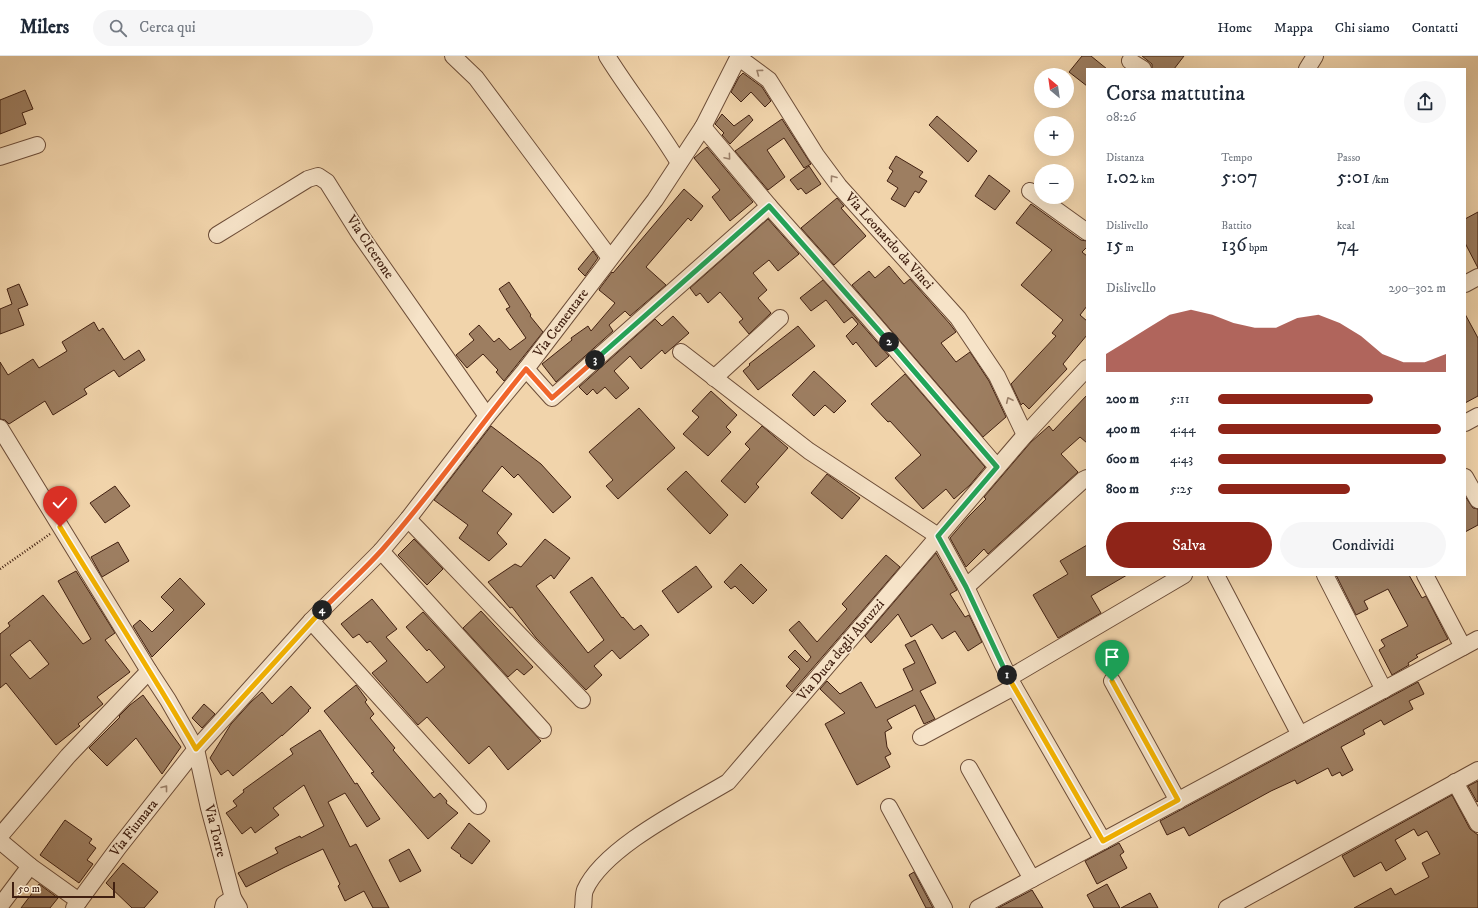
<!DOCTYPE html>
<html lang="it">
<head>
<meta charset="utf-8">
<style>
	body { margin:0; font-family:"IM FELL DW Pica",serif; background:#f6f6f7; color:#1f2937; height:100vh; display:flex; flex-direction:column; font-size:15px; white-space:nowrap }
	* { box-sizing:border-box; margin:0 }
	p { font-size:13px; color:#747a83 }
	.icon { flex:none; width:22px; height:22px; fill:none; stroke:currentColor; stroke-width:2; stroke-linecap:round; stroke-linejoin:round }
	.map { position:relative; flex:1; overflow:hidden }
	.panel { position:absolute; left:1086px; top:12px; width:380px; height:508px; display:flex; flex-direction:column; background:#fff; border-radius:0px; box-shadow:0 4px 16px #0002 }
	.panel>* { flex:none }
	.needle { width:26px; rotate:331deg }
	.tools { position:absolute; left:1034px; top:12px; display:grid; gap:8px }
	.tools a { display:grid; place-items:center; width:40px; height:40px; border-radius:50%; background:#fff; box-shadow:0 4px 16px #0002; font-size:20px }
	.scale { position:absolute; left:12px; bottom:10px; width:103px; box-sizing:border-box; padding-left:4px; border:2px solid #412011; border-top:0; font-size:11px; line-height:14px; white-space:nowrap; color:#412011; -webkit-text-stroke:3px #f6e3c8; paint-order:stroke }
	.pin { position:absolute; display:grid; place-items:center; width:34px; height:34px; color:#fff; margin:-41px -17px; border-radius:50% 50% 50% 0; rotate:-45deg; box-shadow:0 0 4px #0007 }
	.pin .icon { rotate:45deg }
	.km { position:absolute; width:20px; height:20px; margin:-10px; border-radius:50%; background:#222; color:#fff; font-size:11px; line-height:20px; text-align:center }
	.round { display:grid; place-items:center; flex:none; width:42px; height:42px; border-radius:21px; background:#f6f6f7 }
	.summary { display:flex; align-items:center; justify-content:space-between; height:68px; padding:0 20px }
	h1 { font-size:22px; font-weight:600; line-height:30px }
	.metrics { display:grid; grid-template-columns:repeat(3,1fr); gap:6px; height:68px; padding:4px 20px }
	.metrics div { display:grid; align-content:center }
	.metrics b { font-size:20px; font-weight:600 }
	.metrics small { font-size:11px; font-weight:400 }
	.metrics p { font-size:11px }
	.chart { height:112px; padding:8px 20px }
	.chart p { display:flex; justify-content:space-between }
	.chart svg { width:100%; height:72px; margin-top:4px; fill:#8f2418; opacity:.7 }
	.button { display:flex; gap:8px; margin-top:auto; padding:8px 20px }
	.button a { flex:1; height:46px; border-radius:24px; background:#8f2418; color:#fff; font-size:16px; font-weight:600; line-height:46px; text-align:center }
	.button a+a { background:#f6f6f7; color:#1f2937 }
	ul { padding:0 20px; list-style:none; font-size:13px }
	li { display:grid; grid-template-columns:64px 48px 1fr; align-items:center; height:30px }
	li i { height:10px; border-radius:5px; background:#8f2418 }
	header { display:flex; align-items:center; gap:24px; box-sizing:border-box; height:56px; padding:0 20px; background:#fff; border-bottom:1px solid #e0e1e3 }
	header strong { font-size:19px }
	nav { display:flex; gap:22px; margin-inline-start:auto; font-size:14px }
	.search { width:280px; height:36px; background:#f6f6f7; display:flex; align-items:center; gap:10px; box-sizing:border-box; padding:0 14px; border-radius:22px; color:#747a83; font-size:15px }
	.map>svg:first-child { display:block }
	.building { fill:#9d7e61; stroke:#412011; fill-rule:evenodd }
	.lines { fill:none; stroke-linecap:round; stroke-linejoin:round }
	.minor-casing { stroke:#6d4d38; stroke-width:18 }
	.path { stroke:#412011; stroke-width:2.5; stroke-dasharray:1 2; stroke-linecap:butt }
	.minor { stroke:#f6e3c8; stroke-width:16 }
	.oneway { stroke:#9c826c }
	.split-1-casing { stroke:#fff; stroke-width:8 }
	.split-2-casing { stroke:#fff; stroke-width:8 }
	.split-3-casing { stroke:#fff; stroke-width:8 }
	.split-4-casing { stroke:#fff; stroke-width:8 }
	.split-5-casing { stroke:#fff; stroke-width:8 }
	.split-1 { stroke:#f5b400; stroke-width:5 }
	.split-2 { stroke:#22a559; stroke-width:5 }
	.split-3 { stroke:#22a559; stroke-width:5 }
	.split-4 { stroke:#f0652b; stroke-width:5 }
	.split-5 { stroke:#f5b400; stroke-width:5 }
	.labels { text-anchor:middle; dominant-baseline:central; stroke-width:3.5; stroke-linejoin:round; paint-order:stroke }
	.street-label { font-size:14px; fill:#412011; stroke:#f6e3c8 }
</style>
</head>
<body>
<header>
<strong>Milers</strong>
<div class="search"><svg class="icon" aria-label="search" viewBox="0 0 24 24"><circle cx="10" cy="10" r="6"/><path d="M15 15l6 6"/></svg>Cerca qui</div>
<nav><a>Home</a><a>Mappa</a><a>Chi siamo</a><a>Contatti</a></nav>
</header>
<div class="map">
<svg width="1478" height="852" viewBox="0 0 1478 852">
	<rect width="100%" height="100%" fill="#f1d4ab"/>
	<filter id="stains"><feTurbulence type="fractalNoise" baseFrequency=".005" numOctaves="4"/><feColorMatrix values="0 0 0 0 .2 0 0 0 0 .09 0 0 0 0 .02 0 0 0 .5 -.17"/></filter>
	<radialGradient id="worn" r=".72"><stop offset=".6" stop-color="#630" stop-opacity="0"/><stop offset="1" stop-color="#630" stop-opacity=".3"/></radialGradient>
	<g class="building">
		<polygon points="1082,0 1091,0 1107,13 1087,13 1087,30 1069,16"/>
		<polygon points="1142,0 1184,0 1174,13 1152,13 1152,8"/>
		<polygon points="743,17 762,31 771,45 765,51 751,36 741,46 731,36 739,21"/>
		<polygon points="25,34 33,53 22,57 26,68 0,78 0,44"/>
		<polygon points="722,58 734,70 749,59 753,64 730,88 722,79 724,77 715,68"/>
		<polygon points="937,60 977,95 968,106 929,69"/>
		<polygon points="782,63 811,108 804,112 784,82 767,94 785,121 768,134 735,95"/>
		<polygon points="707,91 753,146 730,165 712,141 720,134 694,102"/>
		<polygon points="896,100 923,116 919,121 927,125 919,137 915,135 905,151 891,143 898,132 887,125 893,115 889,112"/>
		<polygon points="809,110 821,128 806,138 801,132 798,134 790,124"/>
		<polygon points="989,119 1010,135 995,154 975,140"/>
		<polygon points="684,133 703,150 691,165 688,162 646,211 666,229 630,260 625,255 609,269 613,275 556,326 542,308 572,284 571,282 588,270 591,275 615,247 599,234 600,232 612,216 613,217"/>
		<polygon points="837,142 844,150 841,152 866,180 834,209 801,172"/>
		<polygon points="1031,148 1081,184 1087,185 1087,191 1082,196 1087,200 1087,250 1080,259 1087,265 1087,279 1063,308 1067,313 1029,353 1023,347 1021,349 1011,328 1056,280 1052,277 1063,264 1021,229 1052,194 1016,167"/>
		<polygon points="1478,156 1478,212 1465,187 1465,163"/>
		<polygon points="768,163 799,198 778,215 769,204 753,217 767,234 758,242 771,257 749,278 739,266 743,263 720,236 708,247 700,237 696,240 690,232"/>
		<polygon points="593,195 598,202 585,220 578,213"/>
		<polygon points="889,210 904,228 910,223 950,268 956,276 941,287 956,306 970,296 989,325 1006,361 983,381 852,229 869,215 875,222"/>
		<polygon points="823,224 889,300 876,311 856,286 853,289 846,280 858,268 852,261 844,267 826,244 811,255 800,242"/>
		<polygon points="509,226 531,259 530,260 543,276 504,325 496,316 498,314 483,298 467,312 456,299 474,284 469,278 479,269 494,286 499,282 510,294 526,282 506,253 510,251 499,233"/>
		<polygon points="19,228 28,249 18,253 24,269 0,278 0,253 12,248 7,233"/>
		<polygon points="1465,258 1478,282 1478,340 1465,347"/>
		<polygon points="673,260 689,277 665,298 662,294 641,313 630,300 614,315 629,332 616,343 605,331 597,338 593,333 587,339 579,331 655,263 662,270"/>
		<polygon points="94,266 99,275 103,272 124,304 139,294 145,304 119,321 114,314 84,333 87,338 53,359 45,345 9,368 5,364 0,363 0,306 8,319 33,303 39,312 67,295 62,286"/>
		<polygon points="798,270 815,290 758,334 743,315 750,309 749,308"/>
		<polygon points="814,315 846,345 834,357 825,349 814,360 792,339"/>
		<polygon points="905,318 985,411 970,429 954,443 946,433 923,453 895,422 921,399 890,365 888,366 871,348"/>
		<polygon points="711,335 737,359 726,371 731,376 708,400 683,378 699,361 692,355"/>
		<polygon points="1087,339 1087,387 1080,381 1061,398 1078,416 988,498 984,493 966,511 950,482 968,461 986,443 984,441 1031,386 1049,370 1053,375"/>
		<polygon points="639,352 675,392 618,443 606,430 613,424 589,396"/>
		<polygon points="491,370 541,408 571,441 553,457 518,418 514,422 502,410 482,435 512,458 497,477 507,488 489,505 459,482 468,469 434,444"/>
		<polygon points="762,370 788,392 756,428 759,431 745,447 721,425 750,393 745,388"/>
		<polygon points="686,415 728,459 710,478 667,433"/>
		<polygon points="827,418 860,442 842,463 811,437"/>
		<polygon points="115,430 130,450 105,467 90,447"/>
		<polygon points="1465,440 1473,452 1478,453 1478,469 1465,476"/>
		<polygon points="414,483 443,513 427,529 398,499"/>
		<polygon points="545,483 570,502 554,523 551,519 536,530 588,597 604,584 570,536 592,521 622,562 623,561 634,574 641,569 649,579 620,603 612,594 594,610 602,619 586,634 536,582 512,551 510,552 488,526 515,508 521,511"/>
		<polygon points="118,486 129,505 102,521 91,501"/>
		<polygon points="1087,489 1087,519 1127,519 1091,540 1101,557 1058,582 1033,539 1068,518 1060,505"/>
		<polygon points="936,497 957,534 950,538 965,561 969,559 982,586 968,595 955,575 942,583 932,568 911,581 898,558 871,587 865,580"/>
		<polygon points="886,499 900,511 792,636 786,630 800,613 788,601 795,594 807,606 811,601 789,574 799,565 817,586 847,553 842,548"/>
		<polygon points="741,508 767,534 753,548 735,530 731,533 724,526"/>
		<polygon points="696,510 712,531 678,557 662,535"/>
		<path d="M76,515L115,577L105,584L130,616L97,641L103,648L78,668L80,670L56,689L6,627L0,632V578L10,570L8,567L43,539L83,588L91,583L58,525ZM30,584L49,608L30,623L10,599Z"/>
		<polygon points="1336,519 1409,519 1422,542 1426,540 1448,583 1416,599 1418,601 1408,607 1409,609 1392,619 1379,594 1385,590 1381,584 1408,570 1388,533 1364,545 1368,553 1356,559"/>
		<polygon points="180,522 205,548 152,601 133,570 140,564 152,576 174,554 161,541"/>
		<polygon points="372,543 397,573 386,581 427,627 445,611 429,593 427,595 406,571 423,556 541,685 508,714 489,690 469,708 427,661 418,669 372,617 387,605 370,585 367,587 359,578 353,582 341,568"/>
		<polygon points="481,555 533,611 524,619 517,613 508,621 463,572"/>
		<polygon points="915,584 936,627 920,635 935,663 924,668 915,649 887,664 892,672 885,676 887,691 891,698 885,701 890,711 857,729 825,668 845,657 820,633 827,625 840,638 861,626 876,652 913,634 903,613 915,607 905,589"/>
		<polygon points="1418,626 1424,638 1409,645 1413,653 1384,669 1381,664 1363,674 1365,678 1341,691 1353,714 1342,720 1340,716 1332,720 1328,712 1297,728 1295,724 1271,735 1189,780 1184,771 1167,779 1160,765"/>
		<polygon points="356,629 367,644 365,646 374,658 370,662 395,692 393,694 434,742 440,737 447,745 446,747 458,757 428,783 371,717 374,716 324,655"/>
		<polygon points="291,630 311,652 308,654 309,655 282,680 282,679 233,720 228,714 221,719 210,702 231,668 251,646 262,636 272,648"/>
		<polygon points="143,639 181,691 162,718 136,682 107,710 89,692 120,661 119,660 130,649"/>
		<polygon points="204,648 215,658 202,672 192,662"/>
		<polygon points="320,674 355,728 357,727 380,763 367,771 345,737 328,746 350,791 356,788 389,852 373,852 364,835 345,845 338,830 340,828 323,793 285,811 246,831 238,817 278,797 275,792 300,780 301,782 324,770 304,729 273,752 279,759 255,777 251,771 242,778 226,757 237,750 233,745 244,736 243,734 293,698 290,693"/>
		<polygon points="1478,725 1478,745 1477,746 1468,730"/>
		<polygon points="1452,739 1470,773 1478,779 1478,852 1354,852 1391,832 1395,839 1429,821 1422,807 1440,798 1427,775 1418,780 1414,773 1395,784 1406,803 1386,815 1381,806 1354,821 1342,800"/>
		<polygon points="65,764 92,783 89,787 96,792 87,804 93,808 79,827 40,799"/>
		<polygon points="469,767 490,785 472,808 460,800 461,799 451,792"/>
		<polygon points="1119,787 1124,796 1120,799 1127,812 1097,828 1085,805"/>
		<polygon points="409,793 421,815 400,826 389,804"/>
		<polygon points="123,807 158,836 144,852 132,852 106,827"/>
		<polygon points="914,816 933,852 926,852 909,819"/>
		<polygon points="39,828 58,842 50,852 21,852"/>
		<polygon points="1107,828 1120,852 1094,852 1087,839"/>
		<polygon points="1032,834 1043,852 998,852"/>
		<polygon points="1150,837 1158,852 1121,852"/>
	</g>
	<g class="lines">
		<defs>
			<g id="minor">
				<polyline points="453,0 476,22 610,202"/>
				<path d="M607,0C630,37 657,70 679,107"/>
				<polyline points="738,1 769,24 816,99 839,130 958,262 997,320 1025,379"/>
				<polyline points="1130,5 1143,13"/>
				<polyline points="1307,13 1315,0"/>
				<polyline points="703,71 769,150 867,260 997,411"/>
				<polyline points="0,101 37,89"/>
				<polyline points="1030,135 1087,176"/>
				<polyline points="217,179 308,123 318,120 327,126 359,177 487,360"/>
				<polyline points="1465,228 1478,221"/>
				<polyline points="681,296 809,395 938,480 966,531 1009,622 1103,785"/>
				<polyline points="526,313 552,342 769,150"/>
				<polyline points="714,322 780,262"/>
				<polyline points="1465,367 1478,360"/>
				<polyline points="0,372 149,615 168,644 196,693 209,752 233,842 239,852"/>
				<polyline points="1465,421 1478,444"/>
				<polyline points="408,463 582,644"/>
				<polyline points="381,495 543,674"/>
				<polyline points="1216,519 1300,679"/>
				<polyline points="1325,519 1384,634"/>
				<polyline points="1425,519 1463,591"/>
				<polyline points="966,531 1083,424 1087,422"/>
				<polyline points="311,565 478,750"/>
				<polyline points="1009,622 1184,519"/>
				<polyline points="1112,625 1178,745"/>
				<polyline points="921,681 1014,631"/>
				<polyline points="969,712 1032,823"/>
				<polyline points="1455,726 1478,768"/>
				<polyline points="889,751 944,852"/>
				<polyline points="0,780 68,700 149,615"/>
				<polyline points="0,785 30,810 79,845"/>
				<polyline points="0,850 30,810"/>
				<polyline points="74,852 118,792 196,693 311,565 381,495 408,463 487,360 526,313 655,144 703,71 739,0"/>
				<polyline points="223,852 224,848 233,842"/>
				<path d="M583,852C584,846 583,839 585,834C604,791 688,750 728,726L1025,379L1087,312"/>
				<polyline points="978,852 1478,583"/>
				<polyline points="1227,852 1478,714"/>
			</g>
		</defs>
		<use href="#minor" class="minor-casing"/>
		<polyline class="path" points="0,513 50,478"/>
		<use href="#minor" class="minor"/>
	</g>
	<defs><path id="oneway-chevron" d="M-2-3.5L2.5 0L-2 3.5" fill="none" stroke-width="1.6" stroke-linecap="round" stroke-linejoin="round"/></defs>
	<g class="oneway">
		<use href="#oneway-chevron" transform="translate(759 16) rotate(-143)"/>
		<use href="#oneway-chevron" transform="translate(728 101) rotate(50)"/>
		<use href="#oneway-chevron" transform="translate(833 122) rotate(-127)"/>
		<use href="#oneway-chevron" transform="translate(1009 344) rotate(-115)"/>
		<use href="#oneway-chevron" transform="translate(165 732) rotate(-52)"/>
	</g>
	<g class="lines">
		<defs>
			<polyline id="split-1" points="1007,619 1103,785 1178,744 1112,625"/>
			<polyline id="split-2" points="889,286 997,411 938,480 966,531 1007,619"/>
			<polyline id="split-3" points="595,304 769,150 889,286"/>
			<path id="split-4" d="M322,554C342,534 363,515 382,494C433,436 477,373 526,313L552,342L595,304"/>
			<path id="split-5" d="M60,471C105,545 153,618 196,693L322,554"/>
		</defs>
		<use href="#split-1" class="split-1-casing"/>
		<use href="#split-2" class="split-2-casing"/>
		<use href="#split-3" class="split-3-casing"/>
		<use href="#split-4" class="split-4-casing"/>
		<use href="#split-5" class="split-5-casing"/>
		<use href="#split-1" class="split-1"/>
		<use href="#split-2" class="split-2"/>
		<use href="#split-3" class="split-3"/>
		<use href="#split-4" class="split-4"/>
		<use href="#split-5" class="split-5"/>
	</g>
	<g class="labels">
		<g class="street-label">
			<text transform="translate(889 185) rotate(48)">Via Leonardo da Vinci</text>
			<text transform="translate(370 191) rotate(56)">Via CIcerone</text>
			<text transform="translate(561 267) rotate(-53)">Via Cementare</text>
			<text transform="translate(841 594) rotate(-50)">Via Duca degli Abruzzi</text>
			<text transform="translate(134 772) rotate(-52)">Via Fiumara</text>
			<text transform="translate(215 775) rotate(76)">Via Torre</text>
		</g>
	</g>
	<rect width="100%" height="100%" filter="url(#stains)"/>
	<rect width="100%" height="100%" fill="url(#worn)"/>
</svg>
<div class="tools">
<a><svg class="needle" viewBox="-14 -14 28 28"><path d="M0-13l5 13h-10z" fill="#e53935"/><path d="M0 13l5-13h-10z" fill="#747a83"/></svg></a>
<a>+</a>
<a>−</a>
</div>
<div class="scale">50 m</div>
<div class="pin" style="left:1112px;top:625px;background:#1e9e55"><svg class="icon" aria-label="arrive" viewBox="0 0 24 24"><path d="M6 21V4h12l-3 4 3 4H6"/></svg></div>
<div class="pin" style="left:60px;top:471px;background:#d93025"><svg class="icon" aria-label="check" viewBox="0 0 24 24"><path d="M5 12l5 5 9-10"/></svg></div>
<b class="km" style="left:1007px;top:619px">1</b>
<b class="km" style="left:889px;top:286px">2</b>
<b class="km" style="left:595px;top:304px">3</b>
<b class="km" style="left:322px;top:554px">4</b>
<section class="panel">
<div class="summary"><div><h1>Corsa mattutina</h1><p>08:26</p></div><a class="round"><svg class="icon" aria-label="share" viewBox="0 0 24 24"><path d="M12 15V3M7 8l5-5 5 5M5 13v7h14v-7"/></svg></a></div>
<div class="metrics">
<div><p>Distanza</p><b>1.02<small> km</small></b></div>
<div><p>Tempo</p><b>5:07</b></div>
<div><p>Passo</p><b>5:01<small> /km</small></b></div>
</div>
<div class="metrics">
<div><p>Dislivello</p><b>15<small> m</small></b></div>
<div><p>Battito</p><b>136<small> bpm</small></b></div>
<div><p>kcal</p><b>74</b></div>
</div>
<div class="chart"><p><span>Dislivello</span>290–302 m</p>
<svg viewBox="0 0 160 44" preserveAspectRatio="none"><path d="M0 44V33L10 25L20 17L30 9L40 6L50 9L60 14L70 17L80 17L90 11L100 9L110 14L120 22L130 33L140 38L150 38L160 33V44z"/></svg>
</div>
<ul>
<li><b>200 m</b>5:11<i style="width:68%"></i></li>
<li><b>400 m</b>4:44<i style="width:98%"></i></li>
<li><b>600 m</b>4:43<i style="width:100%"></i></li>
<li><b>800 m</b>5:25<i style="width:58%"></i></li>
</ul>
<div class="button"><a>Salva</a><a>Condividi</a></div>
</section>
</div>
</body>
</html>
